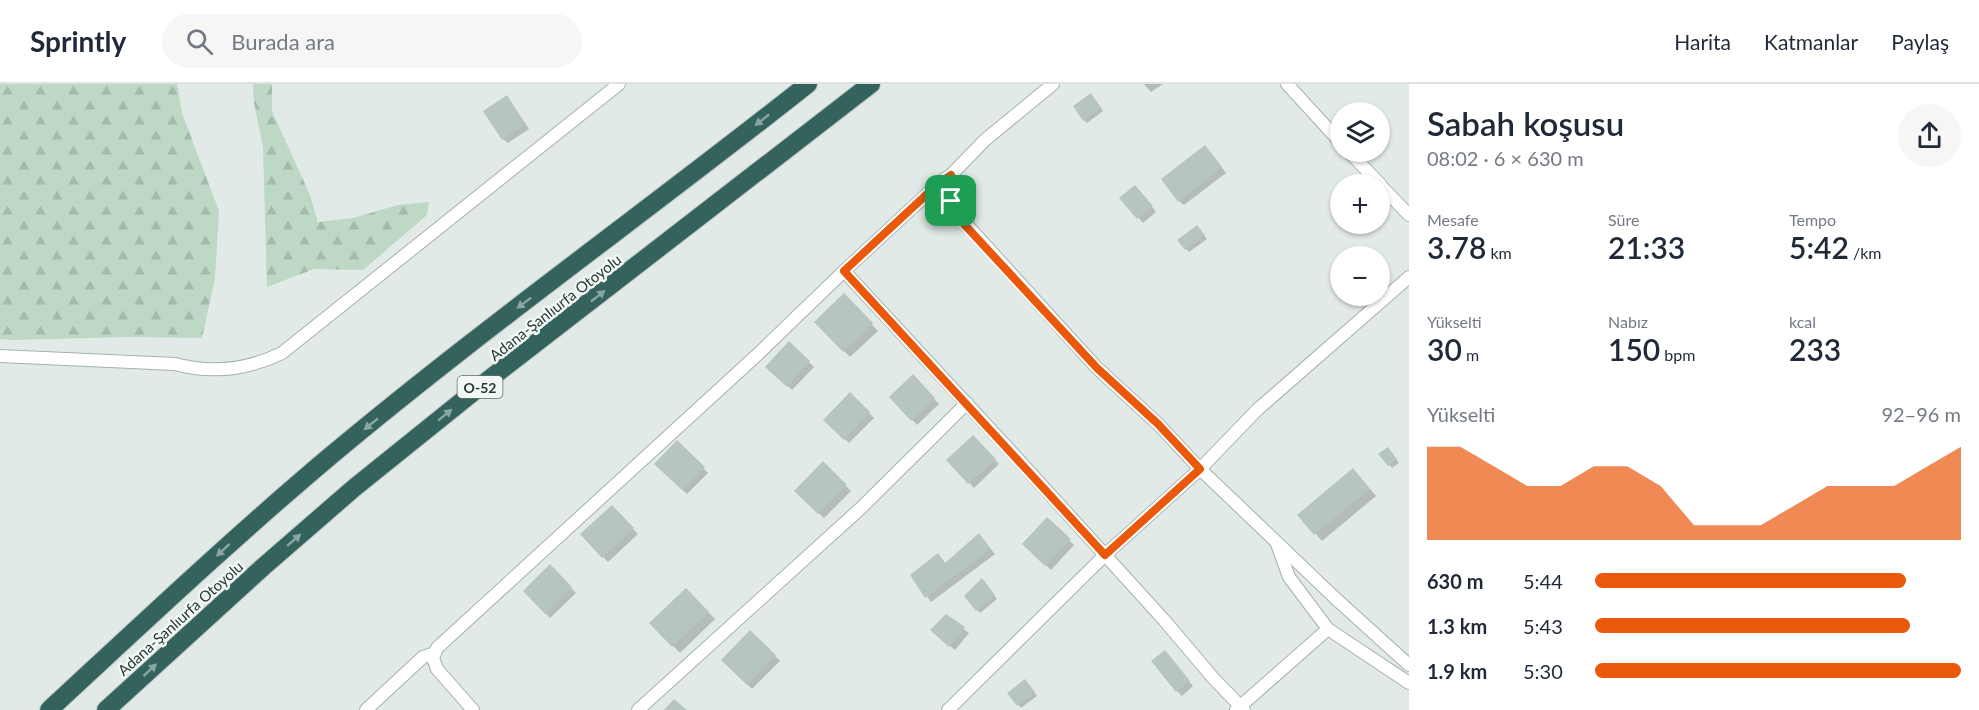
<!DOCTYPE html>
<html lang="tr">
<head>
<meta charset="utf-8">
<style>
	body { margin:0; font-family:Lato,sans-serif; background:#f6f6f7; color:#1f2937; height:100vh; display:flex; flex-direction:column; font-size:22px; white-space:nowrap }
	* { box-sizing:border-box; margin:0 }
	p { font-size:20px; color:#747a83 }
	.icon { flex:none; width:33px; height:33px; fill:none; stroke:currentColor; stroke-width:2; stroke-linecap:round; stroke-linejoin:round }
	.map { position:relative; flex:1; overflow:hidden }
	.details { display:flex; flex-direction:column; background:#fff; width:570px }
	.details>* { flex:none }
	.tools { position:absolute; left:1330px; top:18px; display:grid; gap:12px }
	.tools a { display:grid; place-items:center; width:60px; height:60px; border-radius:50%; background:#fff; box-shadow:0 2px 4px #0004; font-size:30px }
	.pin { position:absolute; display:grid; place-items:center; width:51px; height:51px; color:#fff; margin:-26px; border-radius:12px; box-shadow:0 3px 9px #0006 }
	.round { display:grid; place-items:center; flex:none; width:63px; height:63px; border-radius:32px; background:#f6f6f7 }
	.headline { display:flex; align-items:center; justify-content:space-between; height:102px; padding:0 18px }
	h1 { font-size:33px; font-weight:600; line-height:45px }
	.metrics { display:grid; grid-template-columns:repeat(3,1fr); gap:9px; height:102px; padding:6px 18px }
	.metrics div { display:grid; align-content:center }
	.metrics b { font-size:30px; font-weight:600 }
	.metrics small { font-size:16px; font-weight:400 }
	.metrics p { font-size:16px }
	.chart { height:168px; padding:12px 18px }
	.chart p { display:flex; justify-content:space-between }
	.chart svg { width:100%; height:108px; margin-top:6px; fill:#ea580c; opacity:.7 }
	ul { padding:0 18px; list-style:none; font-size:20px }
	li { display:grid; grid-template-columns:96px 72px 1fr; align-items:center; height:45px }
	li i { height:15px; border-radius:8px; background:#ea580c }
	header { display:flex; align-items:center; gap:36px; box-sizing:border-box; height:84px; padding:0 30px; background:#fff; border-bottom:2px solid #e0e1e3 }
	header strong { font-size:28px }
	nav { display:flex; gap:33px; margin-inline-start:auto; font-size:21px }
	.search { width:420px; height:54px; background:#f6f6f7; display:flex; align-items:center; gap:15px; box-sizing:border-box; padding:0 21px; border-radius:33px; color:#747a83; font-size:22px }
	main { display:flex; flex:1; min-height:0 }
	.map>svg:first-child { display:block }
	.forest { fill:url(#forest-firs) }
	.shadow { fill:#0003 }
	.building { fill:#b7c5c0 }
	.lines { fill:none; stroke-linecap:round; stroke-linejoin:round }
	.minor-casing { stroke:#a5b1ae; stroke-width:14 }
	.motorway-casing { stroke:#bdc4c2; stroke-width:20 }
	.minor { stroke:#fff; stroke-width:12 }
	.motorway { stroke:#33635c; stroke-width:18 }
	.oneway { fill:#89a6a1 }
	.route-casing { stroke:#fff; stroke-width:12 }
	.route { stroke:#ea580c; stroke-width:8 }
	.labels { text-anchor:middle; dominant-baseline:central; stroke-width:5; stroke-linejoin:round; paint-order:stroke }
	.shield { fill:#f2f7f5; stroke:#62726f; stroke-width:1.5 }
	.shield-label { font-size:14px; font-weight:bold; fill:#243935 }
	.street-label { font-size:15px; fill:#243935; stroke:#f2f7f5 }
</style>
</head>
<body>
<header>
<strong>Sprintly</strong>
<div class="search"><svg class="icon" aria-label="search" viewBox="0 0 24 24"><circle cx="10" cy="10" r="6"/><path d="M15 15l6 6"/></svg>Burada ara</div>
<nav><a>Harita</a><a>Katmanlar</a><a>Paylaş</a></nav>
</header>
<main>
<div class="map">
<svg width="1409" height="626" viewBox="0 0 1409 626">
	<defs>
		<pattern id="forest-firs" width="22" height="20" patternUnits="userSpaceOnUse" patternTransform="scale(1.5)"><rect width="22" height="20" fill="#bdd9c6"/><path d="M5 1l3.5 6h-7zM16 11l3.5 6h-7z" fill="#a2bbab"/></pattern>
	</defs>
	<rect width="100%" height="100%" fill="#e2eae7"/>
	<g class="forest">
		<polygon points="0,0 177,0 182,29 219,127 215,194 202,254 130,253 11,256 0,255"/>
		<polygon points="253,0 272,0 272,27 310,111 318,138 353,134 398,121 429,118 427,131 363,186 314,185 267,203 263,63 254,19"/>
	</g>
	<g class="shadow">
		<polygon points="1144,0 1163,0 1151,8"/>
		<polygon points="1094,14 1103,27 1087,39 1084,36"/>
		<polygon points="511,18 529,45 508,59 503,55"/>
		<polygon points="1210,68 1226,89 1184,121 1179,117"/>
		<polygon points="1140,108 1156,128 1143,139 1122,115"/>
		<polygon points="1200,146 1207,155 1189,168 1179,156"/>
		<polygon points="844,211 878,247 850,273 816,238"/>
		<polygon points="789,259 814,283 792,306 767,283"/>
		<polygon points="913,292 939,320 917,341 891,313"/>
		<polygon points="850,310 874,334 849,359 825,336"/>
		<polygon points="973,353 999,380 974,404 948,376"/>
		<polygon points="677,358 708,389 687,410 656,380"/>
		<polygon points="1390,368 1399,379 1392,384 1380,370"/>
		<polygon points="823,380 851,407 824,434 796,407"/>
		<polygon points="1360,393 1376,412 1322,457 1299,431"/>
		<polygon points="612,423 638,450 608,478 582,450"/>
		<polygon points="1048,436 1074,461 1051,486 1024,460"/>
		<polygon points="979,451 995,470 931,518 912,492 943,476 946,480"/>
		<polygon points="550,482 576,509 550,534 525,507"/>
		<polygon points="984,499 997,515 980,529 966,512"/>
		<polygon points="686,506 715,535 680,569 651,539"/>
		<polygon points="946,532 969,549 955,566 937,551"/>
		<polygon points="750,548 780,577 752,605 723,576"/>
		<polygon points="1169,573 1193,602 1182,612 1177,607"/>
		<polygon points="1028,600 1037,612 1021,624 1009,609"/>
	</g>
	<g class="building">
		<polygon points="1091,9 1101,24 1083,37 1073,22"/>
		<polygon points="507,11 525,40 502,56 483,27"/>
		<polygon points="1205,61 1222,83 1178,118 1161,95"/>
		<polygon points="1135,101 1153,122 1137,135 1119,114"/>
		<polygon points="1197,141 1205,151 1185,166 1177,156"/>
		<polygon points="844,209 873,239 843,268 814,238"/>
		<polygon points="789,257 810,277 787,303 765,283"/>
		<polygon points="913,290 935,314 911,337 889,313"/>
		<polygon points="850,308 870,328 844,356 823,336"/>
		<polygon points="973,351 996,375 968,400 946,376"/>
		<polygon points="677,356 705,383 682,406 654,380"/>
		<polygon points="1388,363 1397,375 1388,382 1378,370"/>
		<polygon points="823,377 847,401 818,430 794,407"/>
		<polygon points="1353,384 1370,405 1314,451 1297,431"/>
		<polygon points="612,421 634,444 602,474 580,450"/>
		<polygon points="1047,433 1071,455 1045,482 1022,460"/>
		<polygon points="979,449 991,465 925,514 910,491 938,469 945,479"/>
		<polygon points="550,480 572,503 545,530 523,507"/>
		<polygon points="982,494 995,511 976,527 964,512"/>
		<polygon points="686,504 709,528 672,563 649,539"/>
		<polygon points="946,530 965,543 949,563 930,546"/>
		<polygon points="750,546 776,571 747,601 721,576"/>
		<polygon points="1165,566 1190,597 1176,608 1151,577"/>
		<polygon points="1025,595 1035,608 1017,622 1007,609"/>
		<polygon points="674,615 687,626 664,626"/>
	</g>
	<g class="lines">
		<defs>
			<g id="minor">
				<polyline points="1053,0 985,56 951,91 951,117 957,130 1097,284 1158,340 1200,385 1335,514 1409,581"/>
				<polyline points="1287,0 1341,59"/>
				<polyline points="1349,68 1380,100"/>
				<polyline points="1380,101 1409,131"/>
				<polyline points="844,187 1017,374 1164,536 1214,595 1244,626"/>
				<path d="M0,272L175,280C212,290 247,286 282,269L619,0"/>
				<polyline points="1277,460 1289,493 1328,545 1409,599"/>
				<polyline points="366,626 423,573 435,569"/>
				<polyline points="473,626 437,585 433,574 437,564 757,271 844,187 939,99 951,91"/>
				<polyline points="638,626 861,424 967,319"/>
				<polyline points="948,626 1105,471 1200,385 1257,326 1409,193"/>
				<polyline points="1236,626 1328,545"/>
			</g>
			<g id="motorway">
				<path d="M49,626C141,541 232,455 328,374C483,244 649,126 808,0"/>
				<polyline points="106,626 263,483 354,404 492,293 871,0"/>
			</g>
		</defs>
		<use href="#minor" class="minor-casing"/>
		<use href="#motorway" class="motorway-casing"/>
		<use href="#minor" class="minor"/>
		<use href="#motorway" class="motorway"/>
	</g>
	<defs><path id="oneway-solid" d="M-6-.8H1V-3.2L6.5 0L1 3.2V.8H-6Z" transform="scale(1.5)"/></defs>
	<g class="oneway">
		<use href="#oneway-solid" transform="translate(762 36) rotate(142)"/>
		<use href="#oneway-solid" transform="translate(598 212) rotate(-38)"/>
		<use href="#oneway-solid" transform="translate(524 219) rotate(143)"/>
		<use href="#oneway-solid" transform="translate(445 331) rotate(-39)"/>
		<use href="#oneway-solid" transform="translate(371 340) rotate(141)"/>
		<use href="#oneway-solid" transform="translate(294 456) rotate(-41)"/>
		<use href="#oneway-solid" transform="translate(223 466) rotate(137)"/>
		<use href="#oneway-solid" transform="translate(150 586) rotate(-43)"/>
	</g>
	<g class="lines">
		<defs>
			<polygon id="route" points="951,91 951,117 963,139 1097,284 1158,340 1200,385 1105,471 844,187 939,99"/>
		</defs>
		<use href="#route" class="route-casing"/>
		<use href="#route" class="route"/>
	</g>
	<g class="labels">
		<rect class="shield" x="457.5" y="292" width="45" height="22" rx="4.5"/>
		<g class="shield-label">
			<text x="480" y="303">O-52</text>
		</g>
		<g class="street-label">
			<text transform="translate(555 223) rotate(-38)">Adana-Şanlıurfa Otoyolu</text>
			<text transform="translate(180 534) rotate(-42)">Adana-Şanlıurfa Otoyolu</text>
		</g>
	</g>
</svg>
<div class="tools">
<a><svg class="icon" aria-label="layers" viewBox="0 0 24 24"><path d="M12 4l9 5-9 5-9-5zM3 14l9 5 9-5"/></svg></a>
<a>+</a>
<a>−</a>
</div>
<div class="pin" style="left:951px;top:117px;background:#1e9e55"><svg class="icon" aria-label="arrive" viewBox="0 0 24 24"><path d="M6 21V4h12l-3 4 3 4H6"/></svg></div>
</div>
<section class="details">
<div class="headline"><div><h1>Sabah koşusu</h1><p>08:02 · 6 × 630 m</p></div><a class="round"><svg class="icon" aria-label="share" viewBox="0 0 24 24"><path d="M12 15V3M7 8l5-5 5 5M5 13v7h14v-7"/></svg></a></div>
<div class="metrics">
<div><p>Mesafe</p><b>3.78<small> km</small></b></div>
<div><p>Süre</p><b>21:33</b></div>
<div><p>Tempo</p><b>5:42<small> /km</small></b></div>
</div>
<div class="metrics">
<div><p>Yükselti</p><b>30<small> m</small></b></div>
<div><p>Nabız</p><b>150<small> bpm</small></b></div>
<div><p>kcal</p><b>233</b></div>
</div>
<div class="chart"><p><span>Yükselti</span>92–96 m</p>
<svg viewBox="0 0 160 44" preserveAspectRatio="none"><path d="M0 44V6L10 6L20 14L30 22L40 22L50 14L60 14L70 22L80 38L90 38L100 38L110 30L120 22L130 22L140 22L150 14L160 6V44z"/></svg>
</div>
<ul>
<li><b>630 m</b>5:44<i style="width:85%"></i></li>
<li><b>1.3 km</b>5:43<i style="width:86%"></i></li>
<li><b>1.9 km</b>5:30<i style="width:100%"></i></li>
</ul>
</section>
</main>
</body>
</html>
